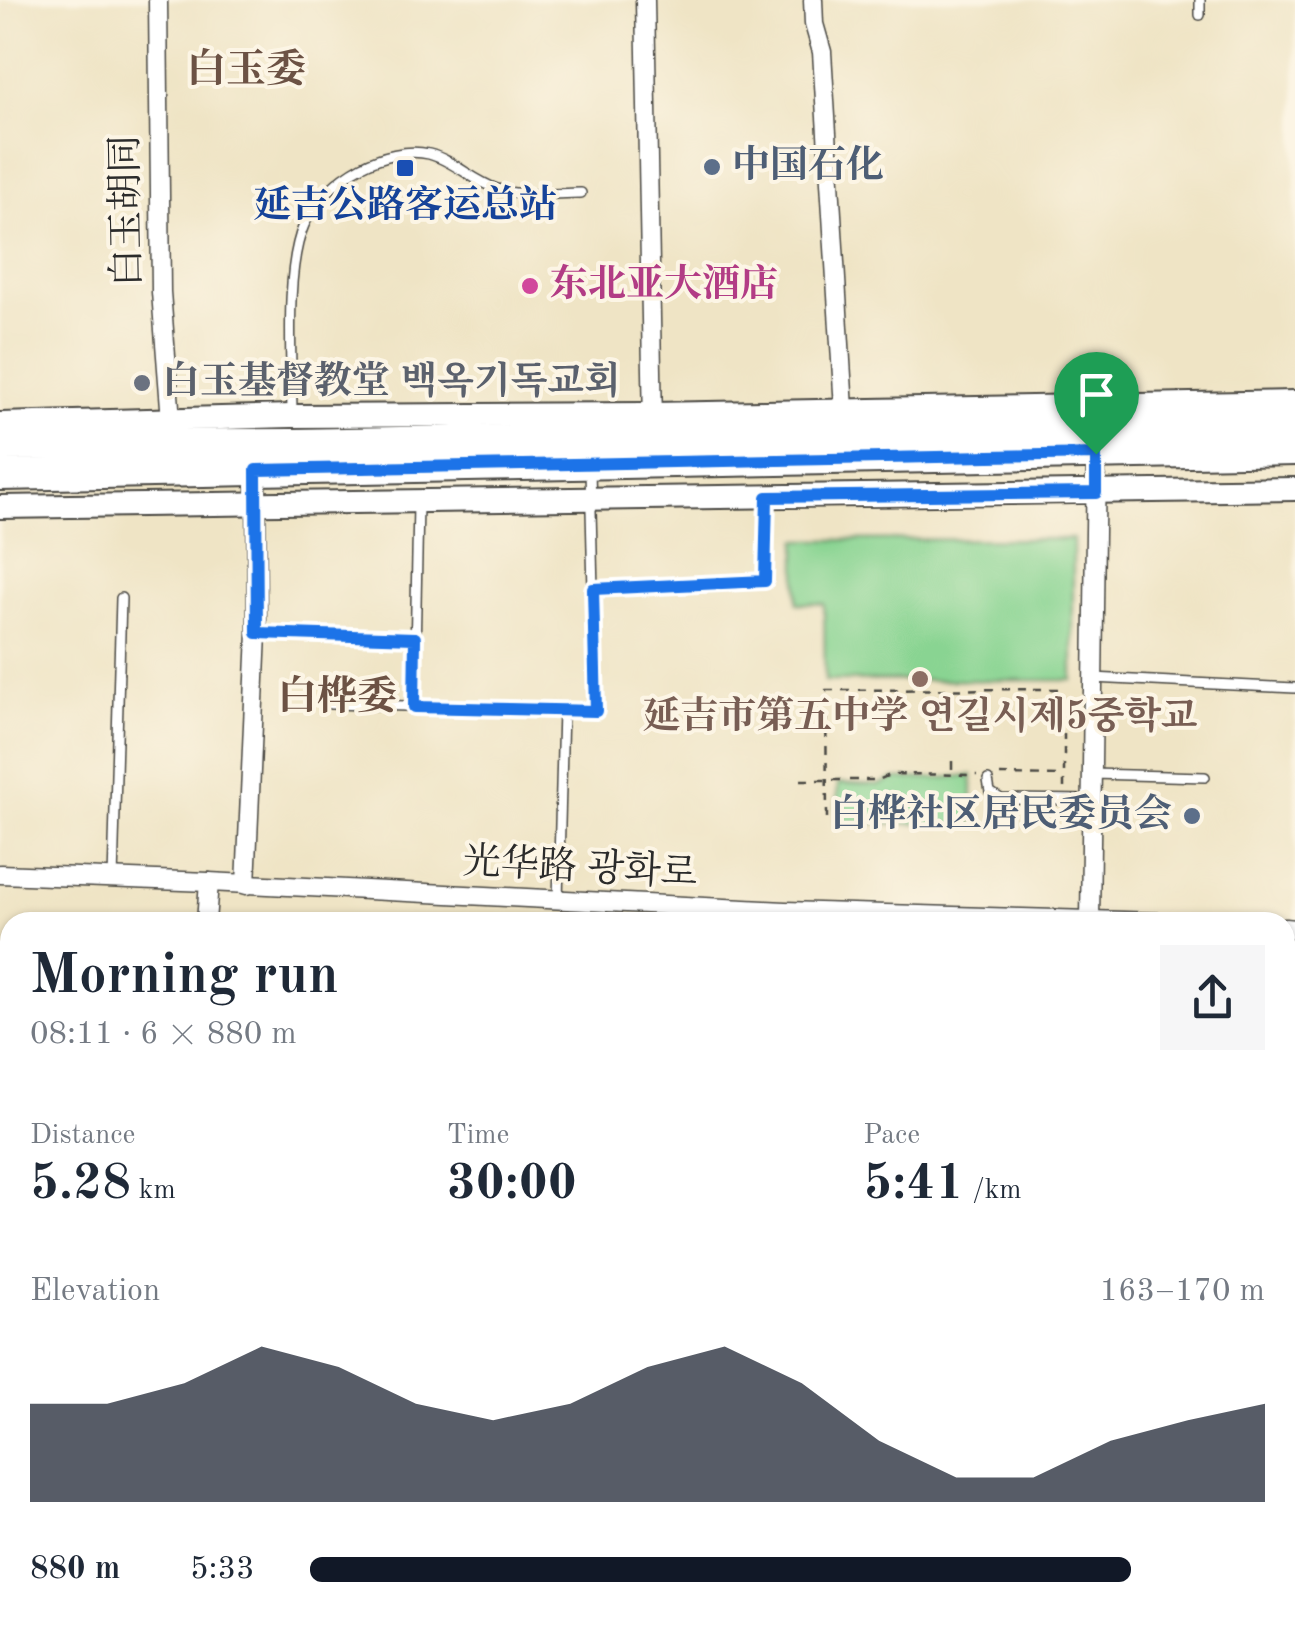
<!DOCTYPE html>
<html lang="en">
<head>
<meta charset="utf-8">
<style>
	body { margin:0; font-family:"Old Standard TT","Noto Serif SC","Noto Serif KR",serif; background:#f6f6f7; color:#1f2937; height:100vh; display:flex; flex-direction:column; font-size:38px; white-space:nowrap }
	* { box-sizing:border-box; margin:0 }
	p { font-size:32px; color:#747a83 }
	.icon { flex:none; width:55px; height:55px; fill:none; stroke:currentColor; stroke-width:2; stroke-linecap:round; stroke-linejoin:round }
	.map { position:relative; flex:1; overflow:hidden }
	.side { position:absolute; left:0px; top:912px; width:1295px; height:718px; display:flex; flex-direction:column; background:#fff; border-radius:30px 30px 0 0; box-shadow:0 2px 8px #0004 }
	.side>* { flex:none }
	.pin { position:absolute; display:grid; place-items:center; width:85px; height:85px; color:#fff; margin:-102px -42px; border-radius:50% 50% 50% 0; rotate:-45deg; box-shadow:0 0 10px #0007 }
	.pin .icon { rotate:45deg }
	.round { display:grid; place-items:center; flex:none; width:105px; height:105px; border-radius:0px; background:#f6f6f7 }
	.overview { display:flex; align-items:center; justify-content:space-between; height:170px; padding:0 30px }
	h1 { font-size:55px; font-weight:600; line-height:75px }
	.figures { display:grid; grid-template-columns:repeat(3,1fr); gap:15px; height:170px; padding:10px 30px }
	.figures div { display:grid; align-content:center }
	.figures b { font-size:50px; font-weight:600 }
	.figures small { font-size:28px; font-weight:400 }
	.figures p { font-size:28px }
	.chart { height:280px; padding:20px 30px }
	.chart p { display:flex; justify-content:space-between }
	.chart svg { width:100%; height:180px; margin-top:10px; fill:#111827; opacity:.7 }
	ul { padding:0 30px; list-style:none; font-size:32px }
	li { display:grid; grid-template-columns:160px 120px 1fr; align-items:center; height:75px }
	li i { height:25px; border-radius:12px; background:#111827 }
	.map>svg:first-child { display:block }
	.green { fill:#89d492; stroke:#5a805e; stroke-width:2.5 }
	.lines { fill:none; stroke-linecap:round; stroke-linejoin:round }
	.service-casing { stroke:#484742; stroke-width:12 }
	.minor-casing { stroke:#484742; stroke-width:21 }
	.tertiary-casing { stroke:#484742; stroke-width:26 }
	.primary-casing { stroke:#484742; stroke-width:34 }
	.path { stroke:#484742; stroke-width:2.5; stroke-dasharray:8 8; stroke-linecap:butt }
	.service { stroke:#fff; stroke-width:9 }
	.minor { stroke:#fff; stroke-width:18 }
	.tertiary { stroke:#fff; stroke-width:22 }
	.primary { stroke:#fff; stroke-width:30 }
	.route-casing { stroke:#fff; stroke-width:20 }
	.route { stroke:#1a73e8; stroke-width:12 }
	.service-dot { fill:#5c6f8a; stroke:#fcf5e5; stroke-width:4 }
	.transit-dot { fill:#1a4fb4; stroke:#fcf5e5; stroke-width:4 }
	.hotel-dot { fill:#d1479c; stroke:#fcf5e5; stroke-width:4 }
	.worship-dot { fill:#6b7280; stroke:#fcf5e5; stroke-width:4 }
	.education-dot { fill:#8d6e63; stroke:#fcf5e5; stroke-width:4 }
	.labels { text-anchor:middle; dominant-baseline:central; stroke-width:8; stroke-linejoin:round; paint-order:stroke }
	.service-label { font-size:38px; font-weight:bold; fill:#4e5e75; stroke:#fcf5e5; text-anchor:start }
	.transit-label { font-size:38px; font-weight:bold; fill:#164399; stroke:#fcf5e5 }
	.street-label { font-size:38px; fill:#2b2b2b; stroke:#fcf5e5 }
	.hotel-label { font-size:38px; font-weight:bold; fill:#b23c85; stroke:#fcf5e5; text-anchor:start }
	.worship-label { font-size:38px; font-weight:bold; fill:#5b616d; stroke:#fcf5e5; text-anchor:start }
	.education-label { font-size:38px; font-weight:bold; fill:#785e54; stroke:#fcf5e5 }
	.neighbourhood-label { font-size:40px; font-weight:bold; fill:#6c5244; stroke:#fcf5e5 }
</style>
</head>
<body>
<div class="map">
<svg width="1295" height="1629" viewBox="0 0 1295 1629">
	<rect width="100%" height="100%" fill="#fcf5e5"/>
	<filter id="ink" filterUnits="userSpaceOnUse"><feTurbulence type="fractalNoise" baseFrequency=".01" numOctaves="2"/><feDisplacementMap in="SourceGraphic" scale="20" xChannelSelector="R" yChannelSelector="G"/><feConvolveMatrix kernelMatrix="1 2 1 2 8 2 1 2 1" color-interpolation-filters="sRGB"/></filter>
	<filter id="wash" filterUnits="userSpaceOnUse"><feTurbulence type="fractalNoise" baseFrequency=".0048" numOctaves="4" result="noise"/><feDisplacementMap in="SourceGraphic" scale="40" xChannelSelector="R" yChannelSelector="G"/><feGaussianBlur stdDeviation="2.25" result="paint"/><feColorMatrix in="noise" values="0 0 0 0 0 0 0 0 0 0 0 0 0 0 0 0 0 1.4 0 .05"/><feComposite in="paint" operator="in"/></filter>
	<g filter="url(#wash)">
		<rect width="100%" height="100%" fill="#efe4c5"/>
		<g class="green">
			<polygon points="1073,539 1073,680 825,681 824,604 797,603 797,540"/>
			<polygon points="972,775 972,825 836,822 838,783 879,785 894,779 942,778"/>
		</g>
	</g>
	<g filter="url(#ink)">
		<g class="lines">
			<defs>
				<g id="service">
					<polyline points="1200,0 1200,15"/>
					<path d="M292,416C292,365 284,270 304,225C315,200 338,179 362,166C381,156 407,149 429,154C453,160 473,181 497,189C522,198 554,193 581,193"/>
					<polyline points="593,589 765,581 767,497"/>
					<polyline points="257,633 415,637"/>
					<polyline points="1093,678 1295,688"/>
					<polyline points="330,704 596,711 590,470"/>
					<polyline points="414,707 418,504"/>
					<polyline points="1092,774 1205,777"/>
					<polyline points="988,780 990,792 1001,799 1092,800"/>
					<polyline points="113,880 121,598"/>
					<polyline points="558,900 563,710"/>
					<polyline points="1288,1339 1295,1105"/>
					<polyline points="1161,1629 1161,1620"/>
				</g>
				<g id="minor">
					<polyline points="158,0 161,292 171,420"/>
					<polyline points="645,0 653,424"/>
					<polyline points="813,0 814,24 822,52 844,409"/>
					<polyline points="0,874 209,882 785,911 1158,922"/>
					<polyline points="246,885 257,633 256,470"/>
					<polyline points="206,922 209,882"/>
					<polyline points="1090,922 1096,454"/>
					<polyline points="1285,928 1295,929"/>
					<polyline points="298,1629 299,1620"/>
					<polyline points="1004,1629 1005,1620"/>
				</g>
				<g id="tertiary">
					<polyline points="0,424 292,416 653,414 1295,402"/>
					<polyline points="0,507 1295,489"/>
					<polyline points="0,1265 10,1266"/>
					<polyline points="1285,1341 1295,1342"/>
				</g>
				<g id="primary">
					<polyline points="0,445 293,444 1295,425"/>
					<polyline points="0,475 1295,450"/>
				</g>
			</defs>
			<use href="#service" class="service-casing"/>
			<use href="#minor" class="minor-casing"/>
			<use href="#tertiary" class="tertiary-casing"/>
			<use href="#primary" class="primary-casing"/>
			<g class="path">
				<polyline points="952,761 952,775"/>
				<polyline points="1000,775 1064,776"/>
				<polyline points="801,780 878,780 892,774 977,775"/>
				<polyline points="1064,788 1064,734"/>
				<polyline points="827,818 826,690 1059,689"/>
			</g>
			<use href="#service" class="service"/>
			<use href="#minor" class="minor"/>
			<use href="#tertiary" class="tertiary"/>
			<use href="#primary" class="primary"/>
		</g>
	</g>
	<g class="lines" filter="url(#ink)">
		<defs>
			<polygon id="route" points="1096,454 1096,493 767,497 765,581 593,589 596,711 414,707 415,638 257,633 256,470"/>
		</defs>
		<use href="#route" class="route-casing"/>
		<use href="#route" class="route"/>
	</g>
	<g class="service-dot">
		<circle cx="712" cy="167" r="10"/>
		<circle cx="1192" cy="816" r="10"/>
	</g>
	<rect class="transit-dot" x="395" y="158" width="20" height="20" rx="5"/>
	<circle class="hotel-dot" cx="530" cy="286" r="10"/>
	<circle class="worship-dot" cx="142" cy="383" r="10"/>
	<circle class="education-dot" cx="920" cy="679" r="10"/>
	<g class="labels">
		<g class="service-label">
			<text x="732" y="167">中国石化</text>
			<text x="1172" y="816" text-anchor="end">白桦社区居民委员会</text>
		</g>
		<g class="transit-label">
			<text x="405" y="207">延吉公路客运总站</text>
		</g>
		<g class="street-label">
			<text transform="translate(128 211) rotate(-91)">白玉胡同</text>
			<text transform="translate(580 869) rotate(3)">光华路 광화로</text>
		</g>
		<g class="hotel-label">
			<text x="550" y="286">东北亚大酒店</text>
		</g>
		<g class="worship-label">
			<text x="162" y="383">白玉基督教堂 백옥기독교회</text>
		</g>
		<g class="education-label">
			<text x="920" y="718">延吉市第五中学 연길시제5중학교</text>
		</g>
		<g class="neighbourhood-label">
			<text x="246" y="72">白玉委</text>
			<text x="337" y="699">白桦委</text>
		</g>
	</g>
</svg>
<div class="pin" style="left:1096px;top:454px;background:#1e9e55"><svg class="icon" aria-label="arrive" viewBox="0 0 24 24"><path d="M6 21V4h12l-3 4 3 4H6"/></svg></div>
<section class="side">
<div class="overview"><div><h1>Morning run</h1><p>08:11 · 6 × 880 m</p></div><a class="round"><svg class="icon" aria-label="share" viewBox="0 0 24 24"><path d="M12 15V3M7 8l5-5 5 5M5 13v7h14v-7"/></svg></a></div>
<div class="figures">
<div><p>Distance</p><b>5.28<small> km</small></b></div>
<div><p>Time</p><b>30:00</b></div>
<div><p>Pace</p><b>5:41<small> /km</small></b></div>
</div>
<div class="chart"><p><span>Elevation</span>163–170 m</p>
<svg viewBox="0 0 160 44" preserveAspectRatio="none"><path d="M0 44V20L10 20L20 15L30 6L40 11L50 20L60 24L70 20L80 11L90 6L100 15L110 29L120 38L130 38L140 29L150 24L160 20V44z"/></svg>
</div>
<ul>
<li><b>880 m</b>5:33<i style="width:86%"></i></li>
</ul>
</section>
</div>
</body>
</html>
